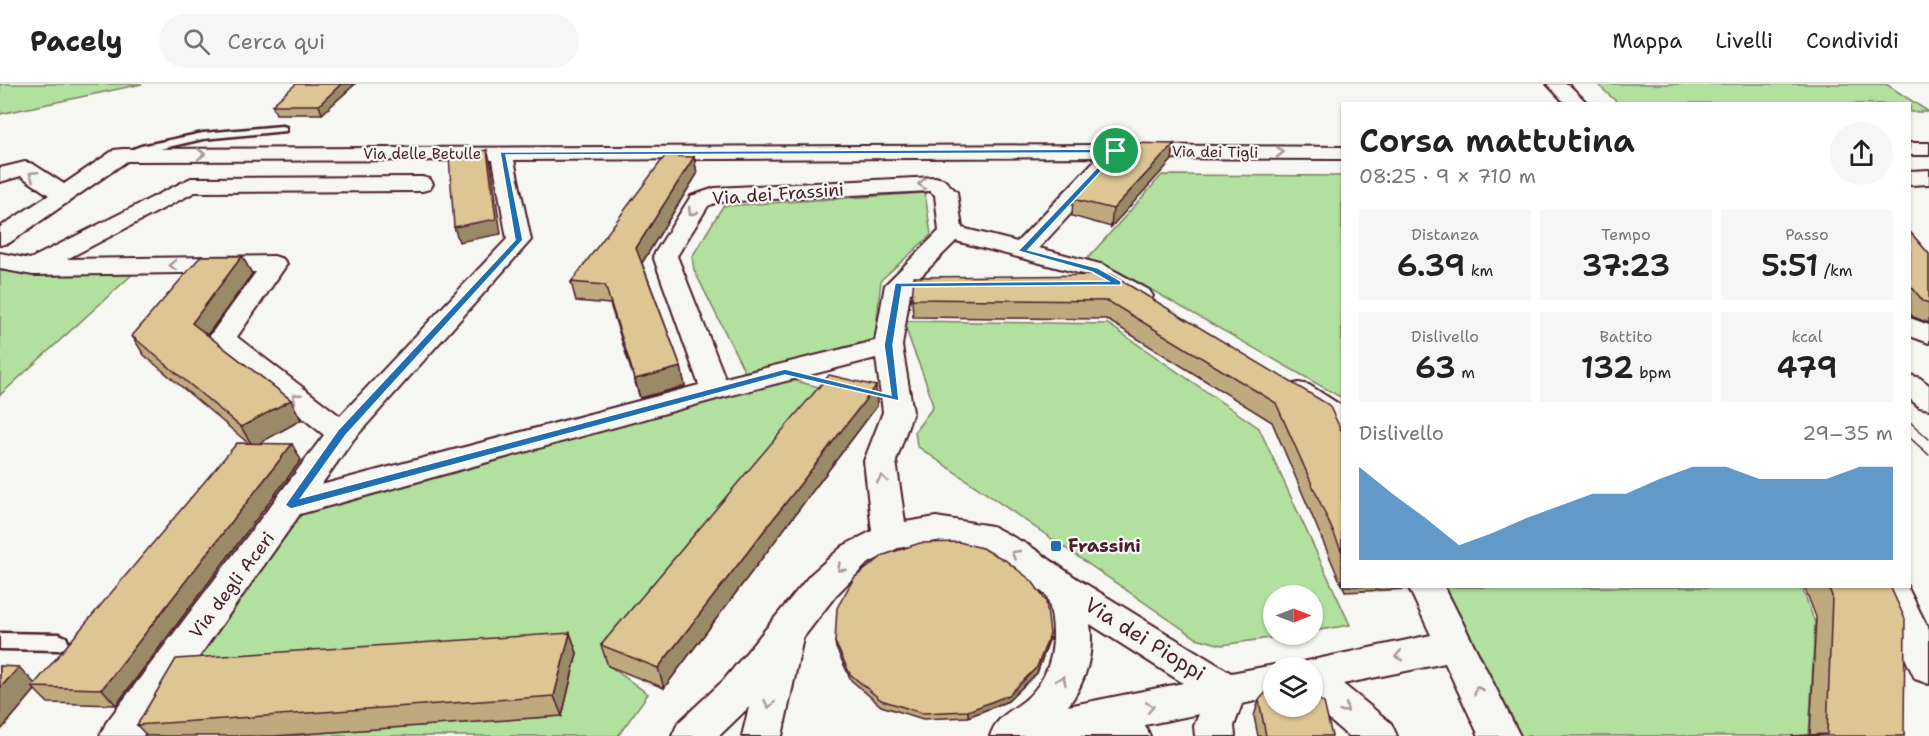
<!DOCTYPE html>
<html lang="it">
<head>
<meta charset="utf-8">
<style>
	body { margin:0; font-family:"Shantell Sans",sans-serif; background:#f6f6f6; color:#222; height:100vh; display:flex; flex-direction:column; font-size:22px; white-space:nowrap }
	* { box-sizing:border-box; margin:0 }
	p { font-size:20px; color:#767676 }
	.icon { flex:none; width:33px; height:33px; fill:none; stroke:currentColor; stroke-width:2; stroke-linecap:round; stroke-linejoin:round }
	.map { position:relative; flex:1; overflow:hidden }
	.drawer { position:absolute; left:1341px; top:18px; width:570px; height:486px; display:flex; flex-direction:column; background:#fff; border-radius:0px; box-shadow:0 2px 4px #0004 }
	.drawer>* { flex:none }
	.needle { width:39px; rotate:90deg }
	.tools { position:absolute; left:1263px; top:501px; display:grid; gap:12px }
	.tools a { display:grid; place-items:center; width:60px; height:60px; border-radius:50%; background:#fff; box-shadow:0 2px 4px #0004; font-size:30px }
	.pin { position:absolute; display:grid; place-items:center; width:51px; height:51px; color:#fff; margin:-26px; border:3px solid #fff; border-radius:50%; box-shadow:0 2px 6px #0007 }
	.round { display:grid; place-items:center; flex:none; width:63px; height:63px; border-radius:32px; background:#f6f6f6 }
	.head { display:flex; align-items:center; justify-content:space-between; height:102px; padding:0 18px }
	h1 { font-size:33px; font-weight:600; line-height:45px }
	.figures { display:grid; grid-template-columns:repeat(3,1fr); gap:9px; height:102px; padding:6px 18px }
	.figures div { display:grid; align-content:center; border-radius:0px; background:#f6f6f6; text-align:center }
	.figures b { font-size:30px; font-weight:600 }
	.figures small { font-size:16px; font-weight:400 }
	.figures p { font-size:16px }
	.chart { height:168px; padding:12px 18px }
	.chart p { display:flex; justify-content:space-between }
	.chart svg { width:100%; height:108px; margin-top:6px; fill:#1f6fb2; opacity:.7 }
	header { display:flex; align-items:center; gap:36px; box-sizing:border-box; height:84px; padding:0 30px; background:#fff; border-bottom:2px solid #e0e0e0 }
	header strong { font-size:28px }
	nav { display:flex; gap:33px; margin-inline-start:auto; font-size:21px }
	.search { width:420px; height:54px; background:#f6f6f6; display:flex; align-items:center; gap:15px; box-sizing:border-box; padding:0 21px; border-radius:33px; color:#767676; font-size:22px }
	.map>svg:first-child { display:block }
	.green { fill:#b2e09e; stroke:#7e8064; stroke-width:1.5 }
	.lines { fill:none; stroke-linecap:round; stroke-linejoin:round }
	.lane-casing { stroke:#4a1f2b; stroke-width:5 }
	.street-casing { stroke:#4a1f2b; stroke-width:4 }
	.lane { fill:#f6f6f2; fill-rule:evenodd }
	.street { fill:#f6f6f2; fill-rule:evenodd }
	.tram { stroke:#4a1f2b; stroke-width:1.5 }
	.wall { fill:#bfa97f; stroke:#4a1f2b; stroke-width:1.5 }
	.shaded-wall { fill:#9b8a68; stroke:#4a1f2b; stroke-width:1.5 }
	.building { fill:#dec594; stroke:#4a1f2b; stroke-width:1.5 }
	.oneway { stroke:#a99598 }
	.route { fill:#1f6fb2; stroke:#fff; stroke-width:1.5; fill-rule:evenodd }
	.poi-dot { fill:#1f6fb2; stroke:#f6f6f2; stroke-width:2 }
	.labels { text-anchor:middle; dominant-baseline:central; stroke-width:4.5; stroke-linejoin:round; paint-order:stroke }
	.far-street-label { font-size:15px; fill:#4a1f2b; stroke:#f6f6f2 }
	.street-label { font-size:18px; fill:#4a1f2b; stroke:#f6f6f2 }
	.poi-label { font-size:18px; font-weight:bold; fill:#4a1f2b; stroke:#f6f6f2; text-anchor:start }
	.near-street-label { font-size:21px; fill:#4a1f2b; stroke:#f6f6f2 }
</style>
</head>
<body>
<header>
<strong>Pacely</strong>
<div class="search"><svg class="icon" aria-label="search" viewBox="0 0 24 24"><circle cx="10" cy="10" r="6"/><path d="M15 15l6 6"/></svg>Cerca qui</div>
<nav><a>Mappa</a><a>Livelli</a><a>Condividi</a></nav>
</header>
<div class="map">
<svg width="1929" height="652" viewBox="0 0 1929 652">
	<rect width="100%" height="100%" fill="#f6f6f2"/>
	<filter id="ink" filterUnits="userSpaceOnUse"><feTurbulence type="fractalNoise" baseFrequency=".0167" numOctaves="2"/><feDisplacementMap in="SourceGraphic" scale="12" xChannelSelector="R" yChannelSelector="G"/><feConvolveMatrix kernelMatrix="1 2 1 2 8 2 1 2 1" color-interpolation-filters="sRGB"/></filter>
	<g filter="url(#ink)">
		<g class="green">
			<polygon points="0,0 142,0 0,30"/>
			<polygon points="1597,0 1886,0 1929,28 1910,28 1910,20 1618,19"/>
			<polygon points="1162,91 1342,92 1342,314 1120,188 1087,175"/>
			<polygon points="925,109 931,151 881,196 875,255 746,290 694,186 692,173 723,122"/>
			<polygon points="0,187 136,187 0,311"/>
			<path d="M904,237L1108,240L1259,344L1350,541L1313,547L1312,512H1274V550L1290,551L1222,561L1196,554L917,362L915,347L933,323C927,293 911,266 904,237Z"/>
			<polygon points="788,295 834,307 608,581 648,610 618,652 275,652 562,632 577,569 159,652 139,652 302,425"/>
			<polygon points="1441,503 1802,503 1815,539 1809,652 1518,652"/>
		</g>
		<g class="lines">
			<defs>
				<g id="lane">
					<polygon points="282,42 286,43 286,47 203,55 125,73 120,70 141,62 203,49"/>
					<polygon points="0,549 59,550 66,553 68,558 66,563 59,566 0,565"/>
				</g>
				<g id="street">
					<polygon points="1547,0 1568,0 1588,20 1566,20"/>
					<rect x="1910" y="59" width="19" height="12"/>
					<path d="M1105,61L1342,63V75L1122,74L1039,164L1104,181L1149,206L1153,212L1149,218L1140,220L1131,218L1086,191L956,157L919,194L925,196L929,201L925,206L910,209L902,262L913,328L896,377L905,438L936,433L992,442L1030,462L1076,494L1231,589L1274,581L1282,584H1274V613L1242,620L1234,642L1235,652H1195L1194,642L1199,630L1145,641L1150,652H990C997,632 1009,629 1025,616C1056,589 1058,549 1047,512L1006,480L973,463L936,457L898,464L867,480L836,511L803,554L782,652H742L749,623L719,652H672L678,639L723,597L810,491L843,462L872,447L864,377L883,328L876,274L724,313L300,430L143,652H100L106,639L324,351L219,267L209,253L256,188L33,191L0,185V169L30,175L191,94L422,93L430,95L433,100L430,105L422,107L195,108L67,175L274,172L283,175L287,180L237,253L340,332L507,155L493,76L127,77L9,159L0,161V143L49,111L21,92L0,98V84L25,78L33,80L64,100L114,66L122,65ZM1098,73L1017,158L962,144L957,108L943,95L935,93L715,104L691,112L653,172L699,301L321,401L353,356L531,156L514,76ZM930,107L935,111L939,147L885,201L875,257L725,294L677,172L708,122L718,118ZM1090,540L1183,599L1068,622C1086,598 1094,569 1090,540Z"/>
					<polygon points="1929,86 1929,100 1910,101 1910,87"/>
					<polygon points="1910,234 1929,241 1929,259 1910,252"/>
					<polygon points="1910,291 1920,294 1929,301 1929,325 1919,323 1910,315"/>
					<polygon points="1299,299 1309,301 1342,322 1342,345 1331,342 1289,315 1284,308 1289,301"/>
					<polygon points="1408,502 1444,502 1520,652 1479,652 1445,579 1343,600 1391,639 1397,652 1348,652 1312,621 1312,584 1296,584 1298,579 1431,551"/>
					<polygon points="1871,502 1907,502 1929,546 1929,600 1915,595"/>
				</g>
			</defs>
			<use href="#lane" class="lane-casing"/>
			<use href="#street" class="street-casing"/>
			<use href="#lane" class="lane"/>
			<use href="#street" class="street"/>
			<g class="tram">
				<polyline points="1910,338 1929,355"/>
				<polyline points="1910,354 1929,371"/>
			</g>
		</g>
		<g class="wall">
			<polygon points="355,0 322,30 276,30 272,21"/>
			<polygon points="1174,60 1172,76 1111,143 1072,132 1073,115"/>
			<polygon points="694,73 697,90 642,179 681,283 685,302 640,314 610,220 576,217 571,198"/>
			<polygon points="1910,148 1929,170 1929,239 1913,233 1910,229"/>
			<polygon points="242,172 252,190 207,251 291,316 301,336 259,359 301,376 116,621 48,619 35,606 0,647 0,582 35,600 248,359 144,271 132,252"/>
			<polygon points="1112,191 1342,348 1342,502 1272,338 1106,235 913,233 912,215"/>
			<polygon points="876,302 877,322 664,604 608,582 601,561"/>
			<polygon points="1343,502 1408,502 1407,505 1345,508"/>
			<polygon points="1804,502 1890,502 1904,652 1810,651 1816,533"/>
			<polygon points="570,549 577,569 562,632 275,652 147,652 137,641"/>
			<polygon points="1049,556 1037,589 1008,617 968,633 923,635 881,622 851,596 836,564 835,558"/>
			<polygon points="1259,616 1332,652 1258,652 1254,632"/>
		</g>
		<g class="shaded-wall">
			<polygon points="341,0 355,0 322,30 319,21"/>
			<polygon points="1174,60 1172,76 1111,143 1113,125"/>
			<polygon points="487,66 491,80 501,150 459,158 454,143"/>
			<polygon points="694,73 697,90 640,182 636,164"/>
			<polygon points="242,172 252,190 202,258 192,239"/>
			<polygon points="681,283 685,302 640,314 635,295"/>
			<polygon points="876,302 877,322 664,604 658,584"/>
			<polygon points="291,316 301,336 253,363 241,343"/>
			<polygon points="292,360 301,376 116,621 102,605"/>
			<polygon points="570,549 577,569 562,632 554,612"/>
			<polygon points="1050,550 1049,556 1037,589 1008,617 968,633 968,627"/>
			<polygon points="19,583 38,603 32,603 35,606 0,647 0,604"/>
		</g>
		<g class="building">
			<polygon points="296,0 341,0 319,21 272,21"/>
			<polygon points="1128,59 1174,60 1113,125 1073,115"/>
			<polygon points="487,66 496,135 454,143 449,72"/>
			<polygon points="665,72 694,73 636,164 681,283 635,295 605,201 571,198"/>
			<polygon points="1910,148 1929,170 1929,219 1923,217 1910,201"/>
			<polygon points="201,172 242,172 192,239 291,316 241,343 132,252"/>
			<polygon points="1112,191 1329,321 1342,348 1342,468 1276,319 1108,217 912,215 914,193"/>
			<polygon points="829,291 876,302 658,584 601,561"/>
			<polygon points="237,359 292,360 102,605 32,603"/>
			<polygon points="959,458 982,464 1005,476 1032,497 1046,517 1050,550 1037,583 1009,611 968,627 922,629 881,616 850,590 835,558 837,524 854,494 884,471 920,459"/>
			<polygon points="1828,502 1890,502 1905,535 1904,652 1791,652 1827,650 1832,512"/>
			<polygon points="570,549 554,612 137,641 176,575"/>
			<polygon points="0,582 19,583 0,604"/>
			<polygon points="1270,604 1274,605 1274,622 1312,622 1312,611 1324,619 1332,652 1266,652 1259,616"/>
		</g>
		<defs><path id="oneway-chevron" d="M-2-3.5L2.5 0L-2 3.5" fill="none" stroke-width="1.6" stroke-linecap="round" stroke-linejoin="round" transform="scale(1.5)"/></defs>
		<g class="oneway">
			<use href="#oneway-chevron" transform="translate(1280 68)"/>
			<use href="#oneway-chevron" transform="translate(201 70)"/>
			<use href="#oneway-chevron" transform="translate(33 91) rotate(-148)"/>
			<use href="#oneway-chevron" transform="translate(922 100) rotate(177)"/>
			<use href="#oneway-chevron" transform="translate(692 128) rotate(122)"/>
			<use href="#oneway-chevron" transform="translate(173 181) rotate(180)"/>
			<use href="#oneway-chevron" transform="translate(296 313) rotate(-142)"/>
			<use href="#oneway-chevron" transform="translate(882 395) rotate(-98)"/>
			<use href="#oneway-chevron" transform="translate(1015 470) rotate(-150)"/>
			<use href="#oneway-chevron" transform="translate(841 484) rotate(137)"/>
			<use href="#oneway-chevron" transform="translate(1399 572) rotate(169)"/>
			<use href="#oneway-chevron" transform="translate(1062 596) rotate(-65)"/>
			<use href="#oneway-chevron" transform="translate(1478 606) rotate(-116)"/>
			<use href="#oneway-chevron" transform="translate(769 620) rotate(101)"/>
			<use href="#oneway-chevron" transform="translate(1150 623) rotate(-12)"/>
			<use href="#oneway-chevron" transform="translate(1345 625) rotate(40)"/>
		</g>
	</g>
	<path class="route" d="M1116,65L1119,68L1028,166L1098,184L1121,197V201L902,203L893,261L899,317L785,291L291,425L285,421L338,346L515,156L500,68ZM1111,69L1018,167L1092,188L1108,197L895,199L884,261L891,311L785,285L301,414L346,351L523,156L506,71Z"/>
	<rect class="poi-dot" x="1050" y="456" width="12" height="12" rx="3"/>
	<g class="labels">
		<g class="far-street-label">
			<text transform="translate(1215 68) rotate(1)">Via dei Tigli</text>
			<text x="422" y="70">Via delle Betulle</text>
		</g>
		<g class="street-label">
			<text transform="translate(778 110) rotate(-4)">Via dei Frassini</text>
			<text transform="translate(232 501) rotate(-53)">Via degli Aceri</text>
		</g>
		<g class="poi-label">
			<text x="1068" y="462">Frassini</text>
		</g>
		<g class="near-street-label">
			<text transform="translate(1145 555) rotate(32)">Via dei Pioppi</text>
		</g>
	</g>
</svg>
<div class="tools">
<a><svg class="needle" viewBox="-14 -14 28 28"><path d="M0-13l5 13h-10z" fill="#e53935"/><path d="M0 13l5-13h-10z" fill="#767676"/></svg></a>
<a><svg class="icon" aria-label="layers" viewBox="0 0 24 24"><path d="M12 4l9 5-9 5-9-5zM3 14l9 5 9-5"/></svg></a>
</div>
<div class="pin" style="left:1116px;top:67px;background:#1e9e55"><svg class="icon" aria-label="arrive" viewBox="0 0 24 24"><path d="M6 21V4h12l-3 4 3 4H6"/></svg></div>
<section class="drawer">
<div class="head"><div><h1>Corsa mattutina</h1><p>08:25 · 9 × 710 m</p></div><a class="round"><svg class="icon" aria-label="share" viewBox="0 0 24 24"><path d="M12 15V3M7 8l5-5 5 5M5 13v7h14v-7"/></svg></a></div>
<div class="figures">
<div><p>Distanza</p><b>6.39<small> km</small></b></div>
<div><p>Tempo</p><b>37:23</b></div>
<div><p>Passo</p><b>5:51<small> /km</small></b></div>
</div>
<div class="figures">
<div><p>Dislivello</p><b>63<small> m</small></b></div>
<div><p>Battito</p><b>132<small> bpm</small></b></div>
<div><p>kcal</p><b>479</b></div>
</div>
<div class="chart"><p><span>Dislivello</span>29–35 m</p>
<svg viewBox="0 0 160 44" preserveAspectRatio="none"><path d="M0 44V6L10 17L20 27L30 38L40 33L50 27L60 22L70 17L80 17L90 11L100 6L110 6L120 11L130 11L140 11L150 6L160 6V44z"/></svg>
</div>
</section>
</div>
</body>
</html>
